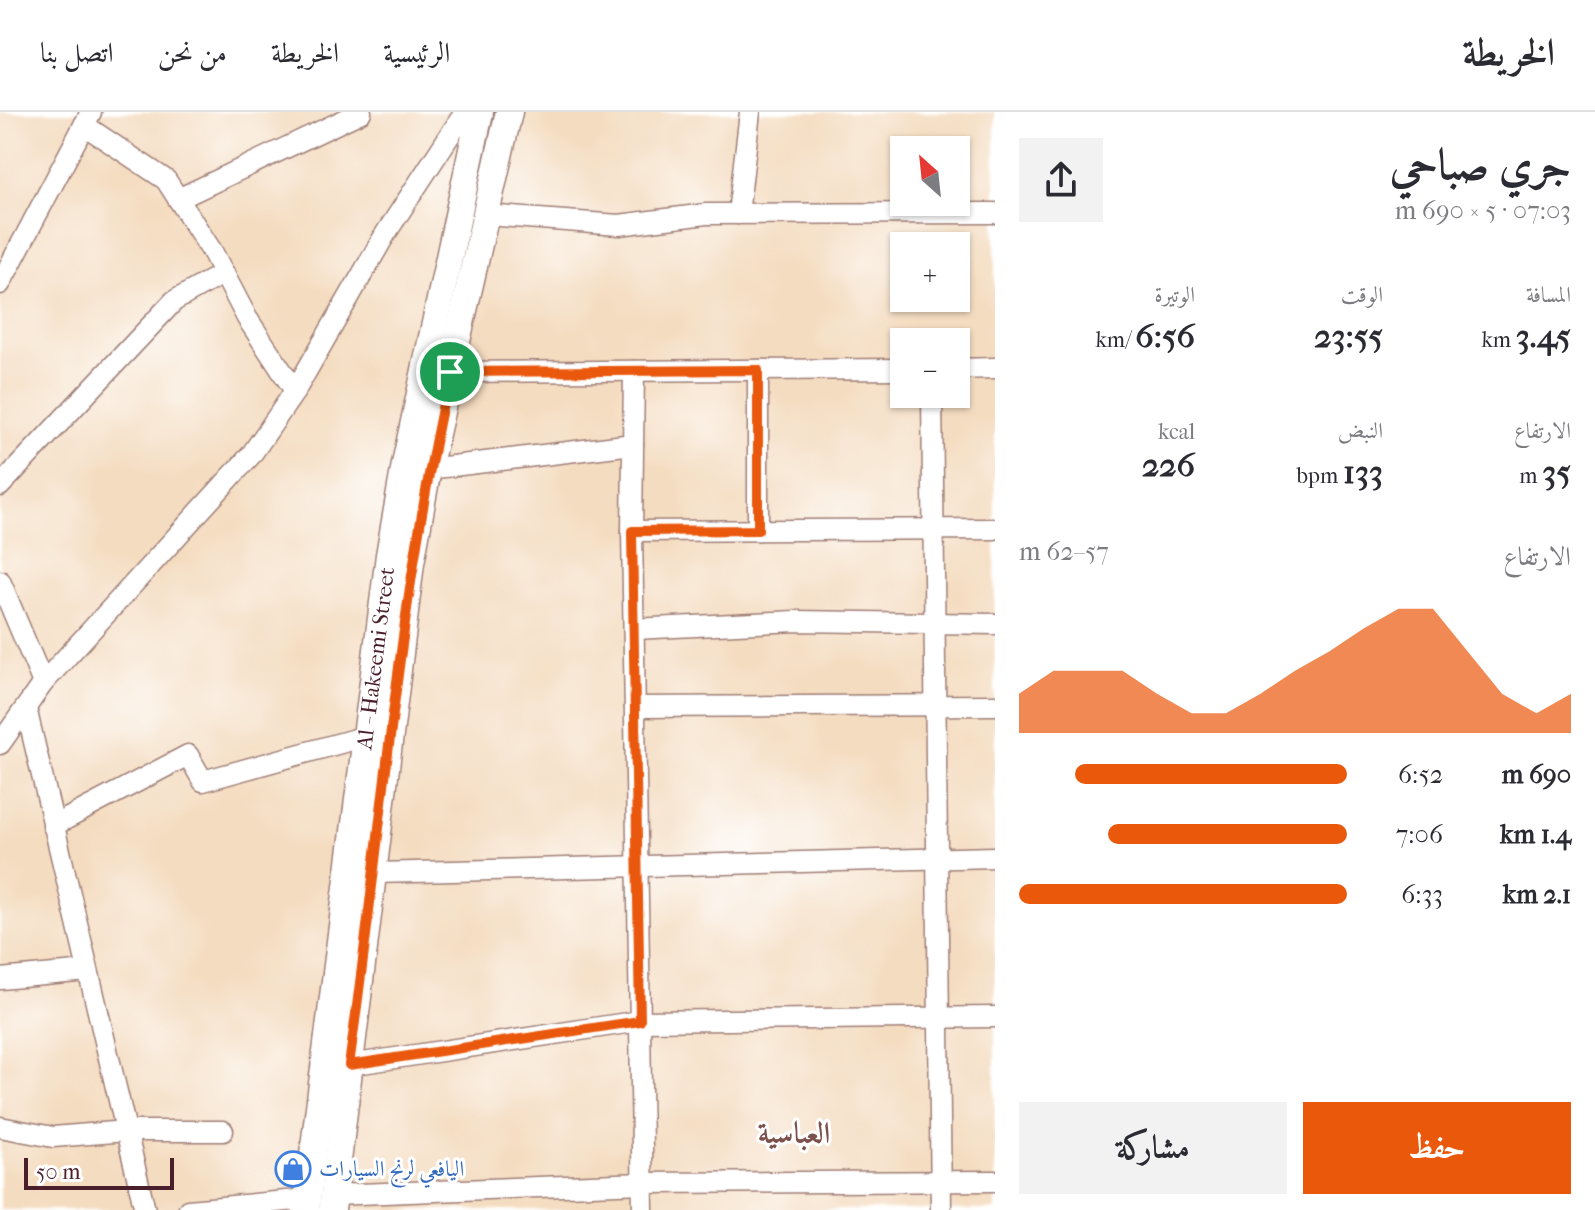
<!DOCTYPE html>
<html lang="ar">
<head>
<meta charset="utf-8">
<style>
	body { margin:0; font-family:"IM FELL French Canon",Amiri,serif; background:#f2f2f3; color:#2b2b33; direction:rtl; height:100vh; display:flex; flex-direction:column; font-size:30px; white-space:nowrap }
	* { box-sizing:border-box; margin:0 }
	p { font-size:26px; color:#7c7c81 }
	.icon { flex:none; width:44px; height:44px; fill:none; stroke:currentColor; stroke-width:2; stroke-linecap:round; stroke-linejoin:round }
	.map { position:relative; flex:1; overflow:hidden; direction:ltr }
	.drawer { display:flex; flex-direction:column; background:#fff; width:600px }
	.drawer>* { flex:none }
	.needle { width:52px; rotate:333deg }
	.tools { position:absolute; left:890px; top:24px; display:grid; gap:16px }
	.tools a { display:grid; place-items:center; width:80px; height:80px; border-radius:0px; background:#fff; box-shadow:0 2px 6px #0004; font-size:40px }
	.scale { position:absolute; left:24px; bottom:20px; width:150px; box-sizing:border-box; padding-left:8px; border:4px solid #4a1f2b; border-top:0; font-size:22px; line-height:28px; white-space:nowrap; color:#4a1f2b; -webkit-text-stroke:6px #fff; paint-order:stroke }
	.pin { position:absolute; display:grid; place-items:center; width:68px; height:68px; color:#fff; margin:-34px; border:4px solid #fff; border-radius:50%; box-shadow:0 2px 8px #0007 }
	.round { display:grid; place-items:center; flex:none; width:84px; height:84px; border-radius:0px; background:#f2f2f3 }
	.head { display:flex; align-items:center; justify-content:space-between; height:136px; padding:0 24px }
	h1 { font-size:44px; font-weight:800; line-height:60px }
	.metrics { display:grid; grid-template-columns:repeat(3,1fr); gap:12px; height:136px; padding:8px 24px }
	.metrics div { display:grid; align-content:center }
	.metrics b { font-size:34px; font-weight:800 }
	.metrics small { font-size:22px; font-weight:400 }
	.metrics p { font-size:22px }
	.chart { height:224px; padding:16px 24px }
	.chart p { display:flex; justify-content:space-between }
	.chart svg { width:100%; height:144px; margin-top:8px; fill:#ea580c; opacity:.7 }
	.cta { display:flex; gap:16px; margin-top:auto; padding:16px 24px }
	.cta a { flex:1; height:92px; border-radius:0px; background:#ea580c; color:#fff; font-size:32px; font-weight:800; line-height:92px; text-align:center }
	.cta a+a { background:#f2f2f3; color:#2b2b33 }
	ul { padding:0 24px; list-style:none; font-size:26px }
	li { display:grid; grid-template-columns:128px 96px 1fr; align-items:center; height:60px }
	li i { height:20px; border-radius:10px; background:#ea580c }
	header { display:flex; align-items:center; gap:48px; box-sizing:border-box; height:112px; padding:0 40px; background:#fff; border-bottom:2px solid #e1e1e2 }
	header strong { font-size:38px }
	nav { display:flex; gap:44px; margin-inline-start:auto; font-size:28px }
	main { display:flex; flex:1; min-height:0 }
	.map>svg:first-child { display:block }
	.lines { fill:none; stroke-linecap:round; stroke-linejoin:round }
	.minor-casing { stroke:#9f7e76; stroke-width:23 }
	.tertiary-casing { stroke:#9f7e76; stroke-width:29 }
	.minor { stroke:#fff; stroke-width:20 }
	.tertiary { stroke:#fff; stroke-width:26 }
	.route-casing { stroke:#fff; stroke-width:16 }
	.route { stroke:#ea580c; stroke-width:10 }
	.labels { text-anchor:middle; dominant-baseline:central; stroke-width:6; stroke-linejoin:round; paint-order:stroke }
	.street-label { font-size:22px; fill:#4a1f2b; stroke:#fff }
	.shop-label { font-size:22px; fill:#366cbe; stroke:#fff; text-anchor:start }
	.district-label { font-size:30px; font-weight:bold; fill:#7c504b; stroke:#fff }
</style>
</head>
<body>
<header>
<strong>الخريطة</strong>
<nav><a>الرئيسية</a><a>الخريطة</a><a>من نحن</a><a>اتصل بنا</a></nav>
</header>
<main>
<section class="drawer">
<div class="head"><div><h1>جري صباحي</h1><p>07:03 · 5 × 690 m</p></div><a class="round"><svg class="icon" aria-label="share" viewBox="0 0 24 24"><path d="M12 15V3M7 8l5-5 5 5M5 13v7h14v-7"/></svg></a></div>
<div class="metrics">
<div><p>المسافة</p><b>3.45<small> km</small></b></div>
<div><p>الوقت</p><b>23:55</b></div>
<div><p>الوتيرة</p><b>6:56<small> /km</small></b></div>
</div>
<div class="metrics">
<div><p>الارتفاع</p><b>35<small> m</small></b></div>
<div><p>النبض</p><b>133<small> bpm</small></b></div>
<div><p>kcal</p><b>226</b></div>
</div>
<div class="chart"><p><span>الارتفاع</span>57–62 m</p>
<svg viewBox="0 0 160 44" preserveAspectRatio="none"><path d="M0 44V32L10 25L20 25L30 25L40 32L50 38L60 38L70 32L80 25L90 19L100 12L110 6L120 6L130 19L140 32L150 38L160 32V44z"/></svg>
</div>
<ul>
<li><b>690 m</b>6:52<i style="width:83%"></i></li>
<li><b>1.4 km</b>7:06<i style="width:73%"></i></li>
<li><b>2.1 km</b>6:33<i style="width:100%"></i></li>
</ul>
<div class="cta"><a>حفظ</a><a>مشاركة</a></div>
</section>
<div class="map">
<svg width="995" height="1098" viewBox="0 0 995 1098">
	<rect width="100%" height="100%" fill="#fff"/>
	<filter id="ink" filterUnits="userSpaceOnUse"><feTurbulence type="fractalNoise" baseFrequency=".0125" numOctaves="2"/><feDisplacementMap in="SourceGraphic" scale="16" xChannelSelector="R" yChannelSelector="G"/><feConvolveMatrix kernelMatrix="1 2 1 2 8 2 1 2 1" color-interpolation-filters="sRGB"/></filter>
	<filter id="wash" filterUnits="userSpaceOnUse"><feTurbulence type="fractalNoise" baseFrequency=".006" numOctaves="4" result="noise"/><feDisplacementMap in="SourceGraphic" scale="32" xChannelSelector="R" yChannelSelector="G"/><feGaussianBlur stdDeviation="1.8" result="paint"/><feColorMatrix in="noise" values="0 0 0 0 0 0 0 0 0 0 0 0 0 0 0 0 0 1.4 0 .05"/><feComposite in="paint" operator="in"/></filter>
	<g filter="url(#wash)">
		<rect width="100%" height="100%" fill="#f4dcc0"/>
	</g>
	<g filter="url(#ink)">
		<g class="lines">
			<defs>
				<g id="minor">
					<polyline points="84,13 166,68 213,141 247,206 295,279"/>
					<polyline points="178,87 361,0"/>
					<polyline points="738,102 750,0"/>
					<polyline points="486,103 619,113 706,102 995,101"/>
					<polyline points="0,172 91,0"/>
					<polyline points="956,257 995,256"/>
					<polyline points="758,258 758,418"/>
					<polyline points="634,259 632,419 995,417"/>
					<polyline points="450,260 904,257"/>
					<polyline points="932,282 941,1098"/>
					<polyline points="428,357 633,332"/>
					<polyline points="0,374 174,189 224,161"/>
					<polyline points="632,419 643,1098"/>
					<polyline points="0,469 43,571 251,343 295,279 386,121 465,0"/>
					<polyline points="634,517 796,509 995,512"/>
					<polyline points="635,595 995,593"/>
					<polyline points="26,596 145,1098"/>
					<polyline points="0,632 43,571"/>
					<polyline points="53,714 188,643 203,669 366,624"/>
					<polyline points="376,761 995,745"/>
					<polyline points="0,867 88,859"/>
					<polyline points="349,953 640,909 995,905"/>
					<polyline points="0,1015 53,1025 126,1019 223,1019"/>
					<polyline points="333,1083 643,1071 995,1069"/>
					<polyline points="188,1098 308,1087"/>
				</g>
				<g id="tertiary">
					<path id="s1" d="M306,1098L389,443L405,352L480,0"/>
					<polyline points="332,1098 411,451 428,357 509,0"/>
				</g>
			</defs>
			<use href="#minor" class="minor-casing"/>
			<use href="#tertiary" class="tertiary-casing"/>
			<use href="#minor" class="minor"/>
			<use href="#tertiary" class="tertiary"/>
		</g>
	</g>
	<g class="lines" filter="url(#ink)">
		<defs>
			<path id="route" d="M758,258V418L632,419L640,909L349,953C382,722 398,488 450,260Z"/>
		</defs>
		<use href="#route" class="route-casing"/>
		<use href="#route" class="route"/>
	</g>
	<defs>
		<symbol id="shop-ring" viewBox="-11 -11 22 22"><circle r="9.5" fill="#fff" stroke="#3f7fe0" stroke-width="1.5"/><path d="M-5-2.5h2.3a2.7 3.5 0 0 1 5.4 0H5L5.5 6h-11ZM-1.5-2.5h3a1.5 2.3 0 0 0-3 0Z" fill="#3f7fe0"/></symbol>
	</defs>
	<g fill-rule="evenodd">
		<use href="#shop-ring" x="273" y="1037" width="40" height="40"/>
	</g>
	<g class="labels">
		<g class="street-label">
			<text stroke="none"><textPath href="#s1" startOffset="556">Al - Hakeemi Street</textPath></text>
		</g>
		<g class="shop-label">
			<text x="319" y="1057">اليافعي لرنج السيارات</text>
		</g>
		<g class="district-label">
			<text x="794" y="1021">العباسية</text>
		</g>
	</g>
</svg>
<div class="tools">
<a><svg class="needle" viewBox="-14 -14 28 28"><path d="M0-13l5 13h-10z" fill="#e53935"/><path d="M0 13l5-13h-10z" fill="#7c7c81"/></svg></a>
<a>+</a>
<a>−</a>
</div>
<div class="scale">50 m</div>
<div class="pin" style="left:450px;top:260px;background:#1e9e55"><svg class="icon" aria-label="arrive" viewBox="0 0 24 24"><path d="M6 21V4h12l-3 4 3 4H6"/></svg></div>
</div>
</main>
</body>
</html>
